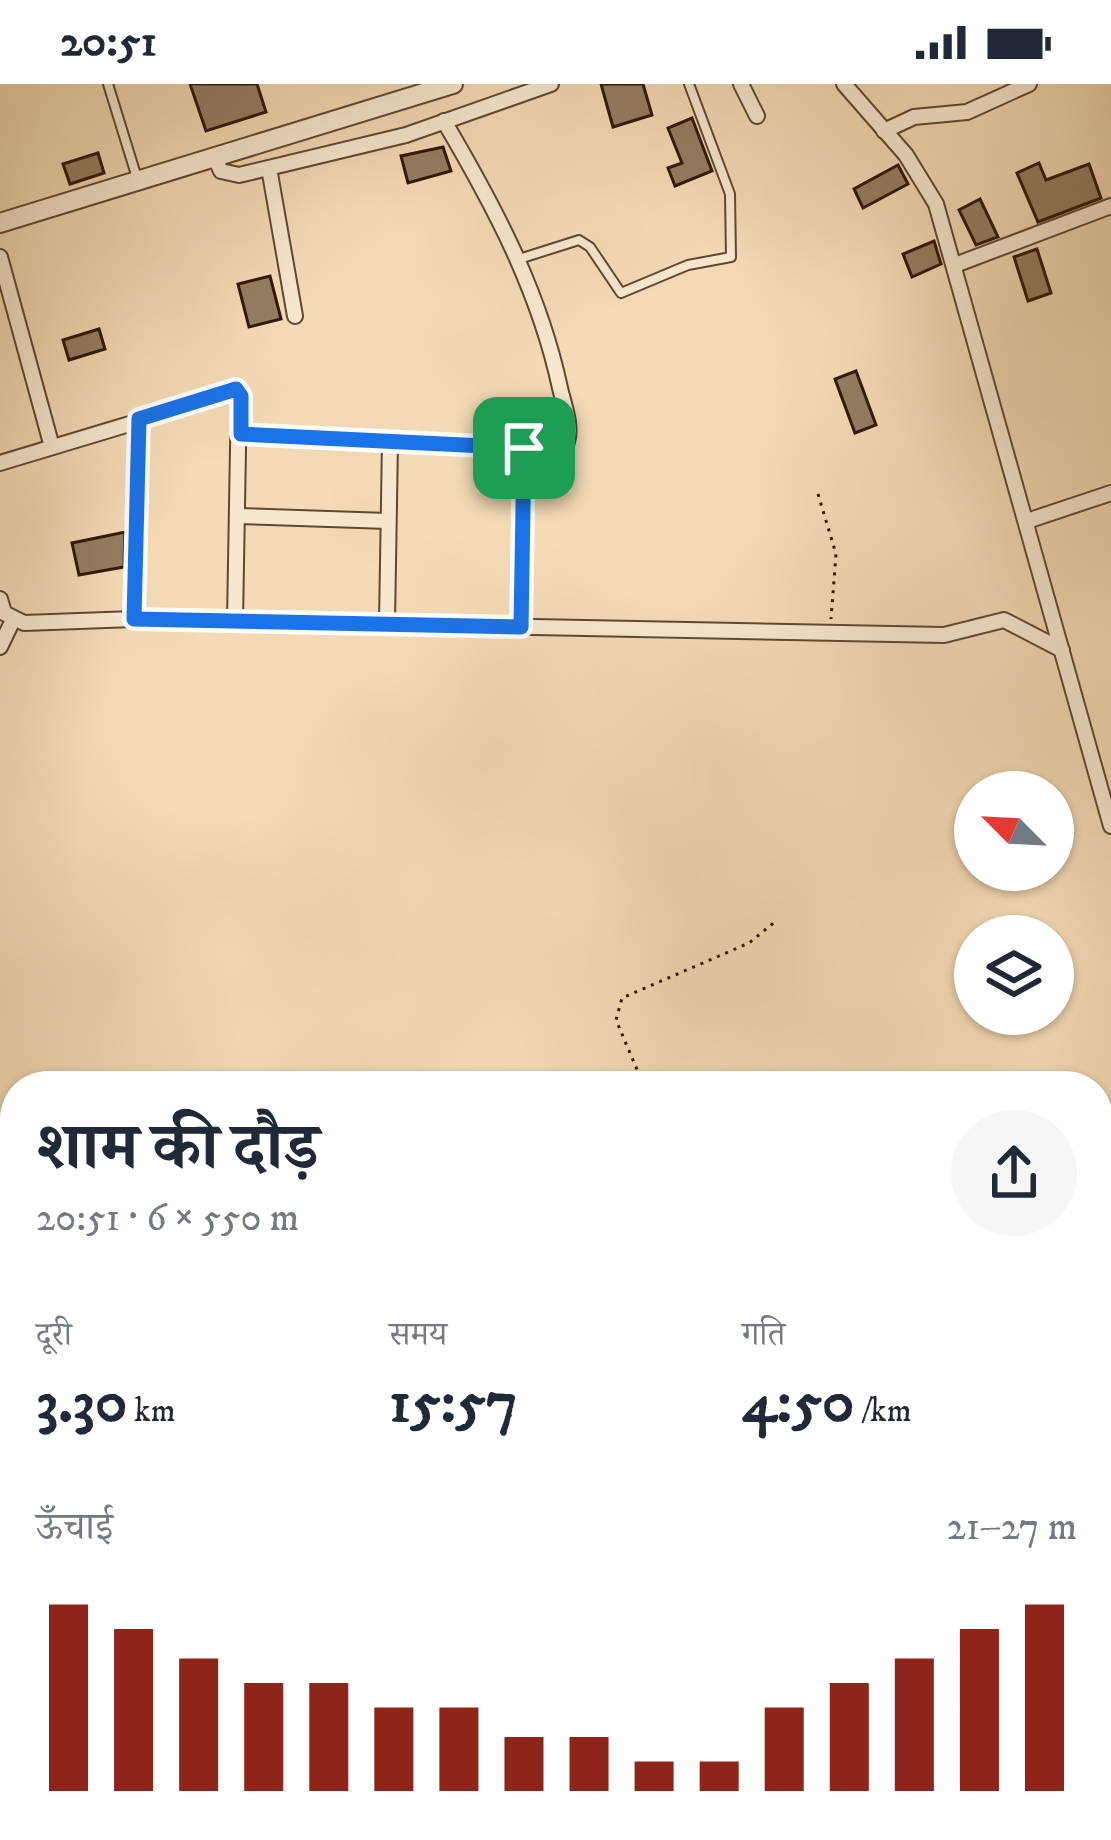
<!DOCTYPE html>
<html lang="hi">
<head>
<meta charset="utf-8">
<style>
	body { margin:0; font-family:"IM FELL DW Pica","Noto Serif Devanagari",serif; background:#f6f6f7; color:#1f2937; height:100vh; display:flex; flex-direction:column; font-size:45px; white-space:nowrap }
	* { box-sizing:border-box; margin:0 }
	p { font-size:39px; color:#747a83 }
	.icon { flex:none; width:66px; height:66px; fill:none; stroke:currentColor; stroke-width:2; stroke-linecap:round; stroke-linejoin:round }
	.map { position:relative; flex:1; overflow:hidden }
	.panel { position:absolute; left:0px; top:987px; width:1113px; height:771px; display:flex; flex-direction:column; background:#fff; border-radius:48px 48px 0 0; box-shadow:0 3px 9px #0004 }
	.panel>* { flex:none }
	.needle { width:78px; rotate:294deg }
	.tools { position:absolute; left:954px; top:687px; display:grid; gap:24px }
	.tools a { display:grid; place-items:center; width:120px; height:120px; border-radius:50%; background:#fff; box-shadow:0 3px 9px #0004; font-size:60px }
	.pin { position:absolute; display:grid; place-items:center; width:102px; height:102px; color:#fff; margin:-51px; border-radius:24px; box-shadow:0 6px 18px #0006 }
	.round { display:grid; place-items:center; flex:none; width:126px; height:126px; border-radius:63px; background:#f6f6f7 }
	.overview { display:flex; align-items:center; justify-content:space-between; height:204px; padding:0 36px }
	h1 { font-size:66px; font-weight:700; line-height:90px }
	.metrics { display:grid; grid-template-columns:repeat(3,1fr); gap:18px; height:204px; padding:12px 36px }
	.metrics div { display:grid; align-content:center }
	.metrics b { font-size:60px; font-weight:700 }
	.metrics small { font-size:33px; font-weight:400 }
	.metrics p { font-size:33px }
	.chart { height:336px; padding:24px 36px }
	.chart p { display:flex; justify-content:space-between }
	.chart svg { width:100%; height:216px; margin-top:12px; stroke:#8f2418; stroke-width:6 }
	.status { display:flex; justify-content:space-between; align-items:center; height:84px; padding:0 60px; background:#fff; direction:ltr }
	.status svg { height:33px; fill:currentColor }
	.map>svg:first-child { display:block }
	.green { fill:#d2b997; stroke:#80684e; stroke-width:3 }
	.building { fill:#947d61; stroke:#2e1806; stroke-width:3 }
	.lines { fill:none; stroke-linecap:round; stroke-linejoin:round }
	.service-casing { stroke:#5f4832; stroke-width:12 }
	.minor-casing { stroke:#5f4832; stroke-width:18 }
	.tertiary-casing { stroke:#5f4832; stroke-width:22 }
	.path { stroke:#2e1806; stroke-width:3; stroke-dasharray:3 6; stroke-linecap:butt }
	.service { stroke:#f7e7cf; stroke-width:8 }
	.minor { stroke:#f7e7cf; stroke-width:14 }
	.tertiary { stroke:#f7e7cf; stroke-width:18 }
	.rail { stroke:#2e1806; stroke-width:4.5; stroke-dasharray:21 21; stroke-linecap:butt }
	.route-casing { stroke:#fff; stroke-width:24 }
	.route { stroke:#1a73e8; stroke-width:15 }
</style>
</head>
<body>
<div class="status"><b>20:51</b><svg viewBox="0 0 49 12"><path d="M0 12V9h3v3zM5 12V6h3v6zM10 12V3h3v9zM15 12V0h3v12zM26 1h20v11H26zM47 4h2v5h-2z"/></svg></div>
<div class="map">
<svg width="1111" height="1756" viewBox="0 0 1111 1756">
	<rect width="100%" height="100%" fill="#f3dab5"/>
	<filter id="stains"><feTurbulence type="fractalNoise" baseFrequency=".00167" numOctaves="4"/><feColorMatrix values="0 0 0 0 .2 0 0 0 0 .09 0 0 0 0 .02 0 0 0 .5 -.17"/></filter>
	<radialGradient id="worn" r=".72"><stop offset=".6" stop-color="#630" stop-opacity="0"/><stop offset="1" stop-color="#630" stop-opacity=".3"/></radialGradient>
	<g class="green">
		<polygon points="1098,1707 1111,1715 1111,1746 1010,1756 700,1756 698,1743 1098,1743"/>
		<polygon points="249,1743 453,1743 454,1756 230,1756 228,1751"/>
	</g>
	<g class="building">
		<polygon points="190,0 257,0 266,28 206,47"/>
		<polygon points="601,0 643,0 652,31 613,43"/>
		<polygon points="692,34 712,87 675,102 668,84 682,79 668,44"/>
		<polygon points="443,63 451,87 408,99 401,72"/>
		<polygon points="98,69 104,89 70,100 63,80"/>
		<polygon points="1039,79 1046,96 1089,80 1101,114 1038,138 1017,89"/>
		<polygon points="898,81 908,100 863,124 854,105"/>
		<polygon points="980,115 998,153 976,161 959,126"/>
		<polygon points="934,157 941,180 912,193 903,170"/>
		<polygon points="1037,165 1051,209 1028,217 1014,173"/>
		<polygon points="270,192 281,235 249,243 238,200"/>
		<polygon points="99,245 105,265 69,276 63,256"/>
		<polygon points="856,287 876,341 855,349 835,295"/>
		<polygon points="125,448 124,483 79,491 72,459"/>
		<polygon points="646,1743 690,1743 691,1756 603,1756 602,1748"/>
	</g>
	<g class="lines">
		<defs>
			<g id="service">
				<polyline points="108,0 137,94"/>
				<polyline points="519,175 579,156 590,163 621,209 688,181 731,173 730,110 689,0"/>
				<polyline points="1098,1437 1111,1435"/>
				<polyline points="1098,1459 1111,1452"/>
				<polyline points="0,1551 15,1548"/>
				<polyline points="0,1684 15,1682"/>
			</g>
			<g id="minor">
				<polyline points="741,0 757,32"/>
				<polyline points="844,0 906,71 936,120 1111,742"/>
				<polyline points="884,47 914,33 967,28 1029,0"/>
				<polyline points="214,72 221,87 239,91 406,51 551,0"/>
				<polyline points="269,84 295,232"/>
				<polyline points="0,173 52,363"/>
				<polyline points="955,181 1111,122"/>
				<path d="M241,350L524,364L567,358C572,342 564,321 560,304C539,206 494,122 444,37"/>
				<polyline points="0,379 239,307 235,537"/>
				<polyline points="238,432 388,437"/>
				<polyline points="1027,437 1111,409"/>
				<polyline points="0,515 4,529 24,539 134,535 944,551 1004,536 1062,566"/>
				<polyline points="134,535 139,336"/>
				<polyline points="387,539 390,358"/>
				<polyline points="521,543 524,364"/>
				<polyline points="0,563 13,536"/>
			</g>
			<g id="tertiary">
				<polyline points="0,139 453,0"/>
				<polyline points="1098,1205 1111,1205"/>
				<polyline points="0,1212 15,1212"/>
				<polyline points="1098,1229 1111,1229"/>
				<polyline points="0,1233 15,1233"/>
			</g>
		</defs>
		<use href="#service" class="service-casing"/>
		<use href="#minor" class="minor-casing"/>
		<use href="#tertiary" class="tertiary-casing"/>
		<g class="path">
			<polyline points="818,410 836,470 831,535"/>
			<polyline points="644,1002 616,936 622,914 749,859 776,837"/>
		</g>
		<use href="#service" class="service"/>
		<use href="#minor" class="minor"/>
		<use href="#tertiary" class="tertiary"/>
		<g class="rail">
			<polyline points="1098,1554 1111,1550"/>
			<polyline points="12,1756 35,1743"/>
			<polyline points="50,1756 78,1743"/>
		</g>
	</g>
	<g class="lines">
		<defs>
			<polygon id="route" points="236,305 241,312 241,350 524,364 521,543 134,535 139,335"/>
		</defs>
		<use href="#route" class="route-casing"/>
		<use href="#route" class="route"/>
	</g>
	<rect width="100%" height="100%" filter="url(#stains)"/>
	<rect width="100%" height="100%" fill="url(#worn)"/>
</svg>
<div class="tools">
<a><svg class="needle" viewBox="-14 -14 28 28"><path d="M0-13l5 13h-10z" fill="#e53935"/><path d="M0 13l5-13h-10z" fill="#747a83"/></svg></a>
<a><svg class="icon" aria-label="layers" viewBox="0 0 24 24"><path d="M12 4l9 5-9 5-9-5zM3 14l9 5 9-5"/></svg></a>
</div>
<div class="pin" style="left:524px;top:364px;background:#1e9e55"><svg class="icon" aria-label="arrive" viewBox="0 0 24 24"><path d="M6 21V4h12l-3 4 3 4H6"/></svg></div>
<section class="panel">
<div class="overview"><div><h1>शाम की दौड़</h1><p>20:51 · 6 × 550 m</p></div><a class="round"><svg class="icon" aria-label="share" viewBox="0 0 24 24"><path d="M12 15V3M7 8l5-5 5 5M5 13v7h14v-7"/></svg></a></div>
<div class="metrics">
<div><p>दूरी</p><b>3.30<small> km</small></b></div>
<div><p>समय</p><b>15:57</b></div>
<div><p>गति</p><b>4:50<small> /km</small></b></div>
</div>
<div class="chart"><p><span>ऊँचाई</span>21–27 m</p>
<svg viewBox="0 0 160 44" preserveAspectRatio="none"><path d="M5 44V6M15 44V11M25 44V17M35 44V22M45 44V22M55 44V27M65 44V27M75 44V33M85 44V33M95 44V38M105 44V38M115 44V27M125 44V22M135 44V17M145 44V11M155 44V6"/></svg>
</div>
</section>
</div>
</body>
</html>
